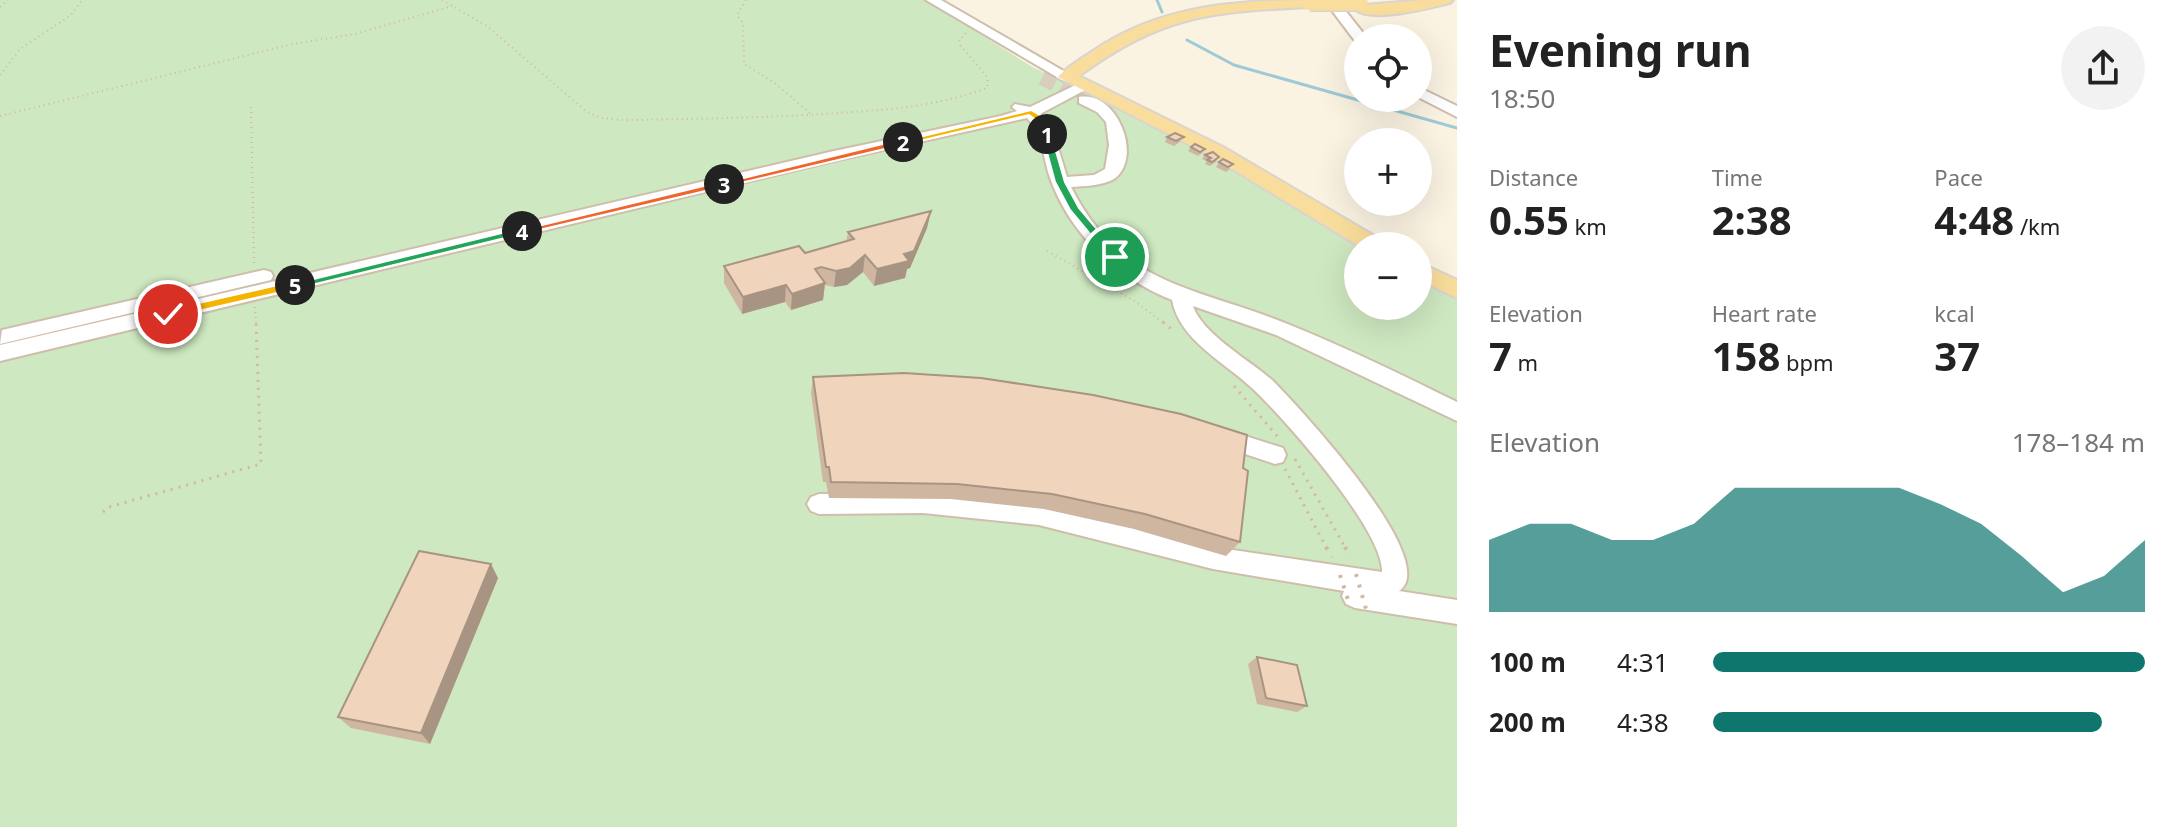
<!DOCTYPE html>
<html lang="en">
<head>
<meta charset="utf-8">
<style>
	body { margin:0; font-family:"Noto Sans",sans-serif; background:#f2f2f2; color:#222; height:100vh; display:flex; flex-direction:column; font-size:30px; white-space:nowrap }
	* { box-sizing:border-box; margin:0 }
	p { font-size:26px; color:#767676 }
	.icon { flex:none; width:44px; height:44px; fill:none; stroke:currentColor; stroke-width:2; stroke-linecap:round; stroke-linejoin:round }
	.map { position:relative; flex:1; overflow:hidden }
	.side { display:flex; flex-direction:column; background:#fff; width:720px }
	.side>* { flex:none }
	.buttons { position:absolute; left:1344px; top:24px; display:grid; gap:16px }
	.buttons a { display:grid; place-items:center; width:88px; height:88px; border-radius:50%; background:#fff; box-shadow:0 8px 32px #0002; font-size:40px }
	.pin { position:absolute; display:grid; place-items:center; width:68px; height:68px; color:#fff; margin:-34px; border:4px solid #fff; border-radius:50%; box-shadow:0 2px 8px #0007 }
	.km { position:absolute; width:40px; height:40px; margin:-20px; border-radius:50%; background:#222; color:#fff; font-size:22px; line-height:40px; text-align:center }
	.round { display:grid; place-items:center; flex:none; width:84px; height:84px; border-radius:42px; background:#f2f2f2 }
	.headline { display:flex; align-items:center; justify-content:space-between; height:136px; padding:0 32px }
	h1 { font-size:44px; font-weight:700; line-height:60px }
	.metrics { display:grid; grid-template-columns:repeat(3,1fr); gap:12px; height:136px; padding:8px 32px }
	.metrics div { display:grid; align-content:center }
	.metrics b { font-size:40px; font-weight:700 }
	.metrics small { font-size:22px; font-weight:400 }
	.metrics p { font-size:22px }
	.chart { height:224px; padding:16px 32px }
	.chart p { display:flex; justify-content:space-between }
	.chart svg { width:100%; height:144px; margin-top:8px; fill:#0f766e; opacity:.7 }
	ul { padding:0 32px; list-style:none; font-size:26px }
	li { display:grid; grid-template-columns:128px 96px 1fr; align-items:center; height:60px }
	li i { height:20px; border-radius:10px; background:#0f766e }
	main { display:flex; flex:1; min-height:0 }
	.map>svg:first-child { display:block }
	.green { fill:#cee8c1 }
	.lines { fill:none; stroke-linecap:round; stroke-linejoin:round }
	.stream { stroke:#9ec9d6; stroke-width:3 }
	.minor-tunnel { stroke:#d9cdbc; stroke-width:14; stroke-dasharray:14 7; stroke-linecap:butt }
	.minor-casing { stroke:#cebeac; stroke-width:4 }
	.major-casing { stroke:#dad4d0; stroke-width:4 }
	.path-far2 { stroke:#d5b79e; stroke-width:2; stroke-dasharray:1 4; stroke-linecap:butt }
	.path-far1 { stroke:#d5b79e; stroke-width:3; stroke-dasharray:2 6; stroke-linecap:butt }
	.path { stroke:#d5b79e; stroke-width:4; stroke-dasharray:3 8; stroke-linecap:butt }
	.minor { fill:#fff; fill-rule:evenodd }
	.major { fill:#f9dd9c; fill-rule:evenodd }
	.major-bridge-casing { stroke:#dad4d0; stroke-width:20; stroke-linecap:butt }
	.path-bridge { stroke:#d5b79e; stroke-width:4; stroke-dasharray:3 8; stroke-linecap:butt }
	.major-bridge { stroke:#f9dd9c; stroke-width:17 }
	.wall { fill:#ceb6a1 }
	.shaded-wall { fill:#a89483 }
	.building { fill:#f0d4bb; stroke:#a89483; stroke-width:2 }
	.split-1 { fill:#22a559; stroke:#fff; stroke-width:2 }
	.split-2 { fill:#f5b400; stroke:#fff; stroke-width:2 }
	.split-3 { fill:#f0652b; stroke:#fff; stroke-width:2 }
	.split-4 { fill:#f0652b; stroke:#fff; stroke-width:2 }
	.split-5 { fill:#22a559; stroke:#fff; stroke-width:2 }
	.split-6 { fill:#f5b400; stroke:#fff; stroke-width:2 }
</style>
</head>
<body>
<main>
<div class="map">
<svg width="1457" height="827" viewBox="0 0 1457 827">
	<rect width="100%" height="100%" fill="#fbf3e2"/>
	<polygon class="green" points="0,0 926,0 1034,68 1115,103 1208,150 1364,246 1358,246 1358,306 1418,306 1418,277 1457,299 1457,827 0,827"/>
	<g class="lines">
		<g class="stream">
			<polyline points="1157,0 1162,12"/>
			<polyline points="1187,40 1234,65 1457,128"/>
		</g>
		<polyline class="minor-tunnel" points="1042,78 1084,100"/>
		<defs>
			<g id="minor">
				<polygon points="926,0 941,0 1074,77 1067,81 1062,80"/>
				<polygon points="1324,0 1337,0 1367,38 1355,41"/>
				<path d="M1084,81L1091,85L1089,88L1040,114L1053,131L1067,177L1094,175L1105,169L1109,145L1106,122L1097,112L1079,103V97C1117,90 1144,158 1114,179C1102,186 1084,186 1071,187C1123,289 1196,286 1290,325C1347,348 1402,375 1457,402V421L1276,335L1193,306C1202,334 1251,361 1273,381C1298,406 1443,562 1399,591L1457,600V624L1355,608L1346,604L1342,596L1344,591L1213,569L1039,525L923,513L819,514L811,511L807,504L811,497L819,494L923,493L1039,505L1213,547L1382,572C1384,531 1284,418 1253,389C1226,363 1179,340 1172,300C1116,278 1068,232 1049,175C1043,155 1042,134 1027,118L834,161L0,361V345L834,151L1001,116L1017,111L1012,107L1015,104L1030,107Z"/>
				<polygon points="1418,87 1457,106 1457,117 1418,97"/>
				<polygon points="264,270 271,272 273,276 271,280 0,344 2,330"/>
				<polygon points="1217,427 1283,448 1286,455 1283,462 1275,464 1209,442 1206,436 1209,430"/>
			</g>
			<g id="major">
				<path d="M1316,0L1315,5L1310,7C1209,12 1163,15 1079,76L1223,147L1383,241L1386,246H1359L1209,155L1058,77C1067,67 1081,59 1093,51C1160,5 1237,0 1316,0Z"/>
				<path d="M1424,0H1453L1450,3C1430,8 1372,23 1356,10L1364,5Z"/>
				<polygon points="1418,262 1457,280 1457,298 1418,279"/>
			</g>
		</defs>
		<use href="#minor" class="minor-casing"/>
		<use href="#major" class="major-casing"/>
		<g class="path-far2">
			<path d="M442,0L487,26L587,112L601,118L623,120C694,119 766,118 837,113C888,110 938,106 987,88L988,78L960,45L959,40L966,33"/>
			<polyline points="746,0 737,15 743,23 744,64 776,84 813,116"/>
			<polyline points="0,7 8,0"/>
			<polyline points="0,75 20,49 71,15 82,0"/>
			<polyline points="251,107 254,263"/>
			<polyline points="0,116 293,44 355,34 452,6"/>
			<polyline points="1047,251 1136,302 1165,324"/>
			<polyline points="255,307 256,324"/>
		</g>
		<g class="path-far1">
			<polyline points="1163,322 1175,332"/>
			<polyline points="1234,386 1278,437"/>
			<polyline points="1295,459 1346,549"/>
			<polyline points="1285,469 1327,549"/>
			<polyline points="103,512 109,507 261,464 256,322"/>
		</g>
		<g class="path">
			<polyline points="1326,547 1332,557"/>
			<polyline points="1345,547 1350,557"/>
		</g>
		<use href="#minor" class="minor"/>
		<use href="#major" class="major"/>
		<defs>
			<polyline id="major-bridge" points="1310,2 1359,2"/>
		</defs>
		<use href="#major-bridge" class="major-bridge-casing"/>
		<g class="path-bridge">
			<polyline points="1356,574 1366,609"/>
			<polyline points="1340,575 1350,606"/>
		</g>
		<use href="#major-bridge" class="major-bridge"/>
	</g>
	<g class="wall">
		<polygon points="1167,137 1181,141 1174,146 1165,142"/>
		<polygon points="1191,147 1202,153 1198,156 1188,151"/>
		<polygon points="1205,155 1217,161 1210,166 1205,164 1207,161 1202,159"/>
		<polygon points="1219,162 1230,169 1226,172 1216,167"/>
		<polygon points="931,211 927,228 910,268 907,269 905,278 874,286 863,272 847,285 834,287 825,285 823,300 791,310 785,302 742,314 724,283 724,266 805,253 846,242 848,232"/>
		<polygon points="813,377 1243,468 1240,542 1226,556 1134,529 1044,509 951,499 829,498 826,482 823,482 811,393"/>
		<polygon points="498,578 430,744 351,728 338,717"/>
		<polygon points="1257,657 1307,706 1297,712 1257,704 1248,664"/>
	</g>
	<g class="shaded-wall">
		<polygon points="931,211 927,228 910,268 907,269 905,278 874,286 877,269 904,254"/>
		<polygon points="865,255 863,272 847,285 834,287 836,271"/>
		<polygon points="825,283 823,300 791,310 792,294"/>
		<polygon points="786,285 785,302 742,314 743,297"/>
		<polygon points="491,564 498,578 430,744 421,733"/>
	</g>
	<g class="building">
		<polygon points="1175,133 1184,137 1176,141 1167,137"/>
		<polygon points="1195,144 1205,149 1200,152 1191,147"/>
		<polygon points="1213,152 1219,157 1212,162 1207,160 1211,158 1205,155"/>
		<polygon points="1223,159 1233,164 1228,167 1219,162"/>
		<polygon points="931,211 914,251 904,254 909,261 877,269 865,255 850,268 836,271 821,267 815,269 825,283 792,294 786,285 743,297 724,266 799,246 805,253 854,239 848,232"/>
		<polygon points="904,373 981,378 1093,395 1181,414 1247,435 1243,468 1248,471 1240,542 1145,514 1052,494 957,484 831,482 829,467 826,467 813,377"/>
		<polygon points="419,551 491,564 421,733 338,717"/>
		<polygon points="1257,657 1297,665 1307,706 1266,698"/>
	</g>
	<polygon class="split-1" points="1047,131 1051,134 1065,182 1079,208 1118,254 1118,259 1111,259 1070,210 1055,182 1042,134"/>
	<polygon class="split-2" points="1031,110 1043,117 1050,136 1043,136 1036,120 1029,115 903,145 898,142"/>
	<polygon class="split-3" points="903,139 906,144 724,187 719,184"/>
	<polygon class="split-4" points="724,181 729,184 727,186 522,234 517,231"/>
	<polygon class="split-5" points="522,228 526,229 526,233 295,289 289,285"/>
	<polygon class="split-6" points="295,281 299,282 299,288 168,318 162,314 168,310"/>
</svg>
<div class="buttons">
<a><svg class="icon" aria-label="locate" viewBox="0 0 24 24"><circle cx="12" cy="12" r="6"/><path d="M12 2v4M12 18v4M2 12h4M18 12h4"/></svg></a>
<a>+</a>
<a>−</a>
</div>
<div class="pin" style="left:1115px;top:257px;background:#1e9e55"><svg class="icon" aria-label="arrive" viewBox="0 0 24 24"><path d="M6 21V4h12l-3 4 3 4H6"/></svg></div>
<div class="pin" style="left:168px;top:314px;background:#d93025"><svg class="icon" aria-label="check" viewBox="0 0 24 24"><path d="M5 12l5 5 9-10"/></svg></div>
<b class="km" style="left:1047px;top:134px">1</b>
<b class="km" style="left:903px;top:142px">2</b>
<b class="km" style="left:724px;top:184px">3</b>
<b class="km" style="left:522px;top:231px">4</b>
<b class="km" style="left:295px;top:285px">5</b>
</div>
<section class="side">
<div class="headline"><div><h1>Evening run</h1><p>18:50</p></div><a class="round"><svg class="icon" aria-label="share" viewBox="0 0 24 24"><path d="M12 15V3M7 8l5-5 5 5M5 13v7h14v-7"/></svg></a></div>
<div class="metrics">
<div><p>Distance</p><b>0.55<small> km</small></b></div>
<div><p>Time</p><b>2:38</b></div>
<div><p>Pace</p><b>4:48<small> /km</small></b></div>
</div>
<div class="metrics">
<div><p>Elevation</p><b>7<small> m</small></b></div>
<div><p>Heart rate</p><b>158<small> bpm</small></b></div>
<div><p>kcal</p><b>37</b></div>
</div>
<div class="chart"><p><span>Elevation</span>178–184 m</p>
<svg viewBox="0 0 160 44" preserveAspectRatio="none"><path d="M0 44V22L10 17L20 17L30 22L40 22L50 17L60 6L70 6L80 6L90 6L100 6L110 11L120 17L130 27L140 38L150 33L160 22V44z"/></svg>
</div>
<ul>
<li><b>100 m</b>4:31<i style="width:100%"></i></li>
<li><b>200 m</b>4:38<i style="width:90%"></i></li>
</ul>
</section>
</main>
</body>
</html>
